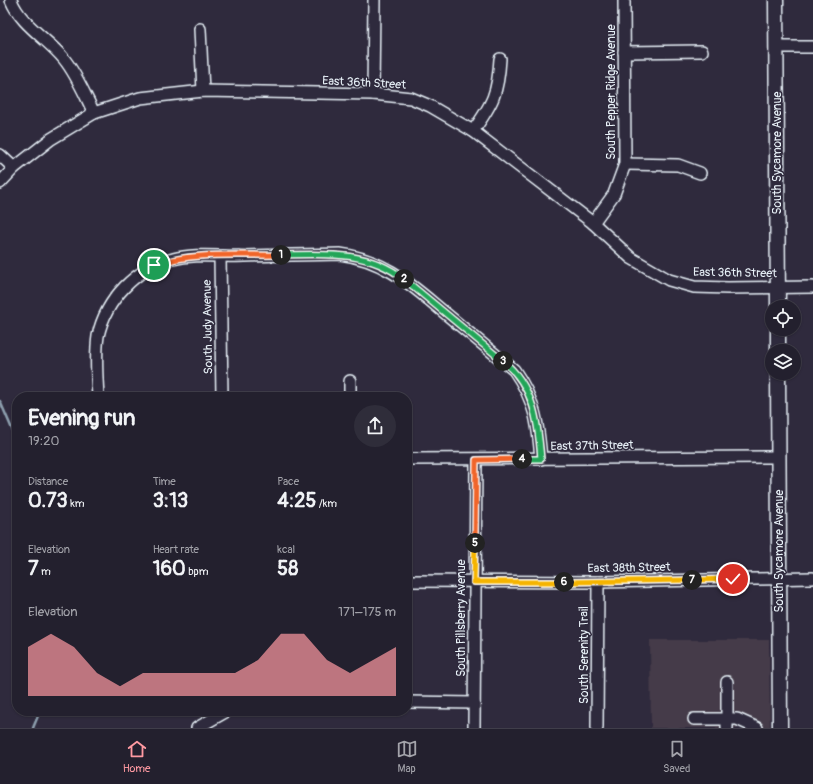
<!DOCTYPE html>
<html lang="en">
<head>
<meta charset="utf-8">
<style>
	body { margin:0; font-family:Pangolin,sans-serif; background:#2f2d3a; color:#f1f3f6; height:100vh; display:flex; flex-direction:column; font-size:15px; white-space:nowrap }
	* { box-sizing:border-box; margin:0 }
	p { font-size:13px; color:#a3a3aa }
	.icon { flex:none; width:22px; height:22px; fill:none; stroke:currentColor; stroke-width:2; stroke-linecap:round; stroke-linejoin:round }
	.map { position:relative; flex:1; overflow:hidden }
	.side { position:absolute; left:12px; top:392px; width:400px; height:324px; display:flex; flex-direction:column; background:#23202e; border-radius:16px; box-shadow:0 1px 3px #0004,0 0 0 1px #403e4a }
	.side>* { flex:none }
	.buttons { position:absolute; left:765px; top:300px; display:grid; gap:8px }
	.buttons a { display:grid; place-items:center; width:36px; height:36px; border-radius:50%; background:#23202e; box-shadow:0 1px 3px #0004,0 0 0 1px #403e4a; font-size:20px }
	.pin { position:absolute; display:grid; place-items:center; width:34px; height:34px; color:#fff; margin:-17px; border:2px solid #fff; border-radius:50%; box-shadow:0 1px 4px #0007 }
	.km { position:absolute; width:20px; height:20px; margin:-10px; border-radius:50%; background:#222; color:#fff; font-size:11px; line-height:20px; text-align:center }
	.round { display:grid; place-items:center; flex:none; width:42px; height:42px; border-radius:21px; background:#2f2d3a }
	.headline { display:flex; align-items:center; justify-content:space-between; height:68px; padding:0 16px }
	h1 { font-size:22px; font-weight:700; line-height:30px }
	.metrics { display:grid; grid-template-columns:repeat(3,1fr); gap:6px; height:68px; padding:4px 16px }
	.metrics div { display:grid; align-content:center }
	.metrics b { font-size:20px; font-weight:700 }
	.metrics small { font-size:11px; font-weight:400 }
	.metrics p { font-size:11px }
	.chart { height:112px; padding:8px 16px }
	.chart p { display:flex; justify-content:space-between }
	.chart svg { width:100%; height:72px; margin-top:4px; fill:#ff9aa2; opacity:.7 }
	.menu { display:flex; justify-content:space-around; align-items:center; height:56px; border-top:1px solid #403e4a; background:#23202e; font-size:11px; color:#a3a3aa }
	.menu a { display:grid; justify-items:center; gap:2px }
	.menu .selected { color:#ff9aa2 }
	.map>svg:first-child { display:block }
	.built { fill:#443b48 }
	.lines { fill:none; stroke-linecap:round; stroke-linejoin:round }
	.stream { stroke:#8d9fae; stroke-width:2.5 }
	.minor-casing { stroke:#e8f1f8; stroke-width:14 }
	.major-casing { stroke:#e8f1f8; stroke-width:17 }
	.minor { stroke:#2f2a3d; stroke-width:11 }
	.major { stroke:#2f2a3d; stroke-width:14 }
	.split-1-casing { stroke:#fff; stroke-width:8 }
	.split-2-casing { stroke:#fff; stroke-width:8 }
	.split-3-casing { stroke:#fff; stroke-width:8 }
	.split-4-casing { stroke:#fff; stroke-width:8 }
	.split-5-casing { stroke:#fff; stroke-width:8 }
	.split-6-casing { stroke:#fff; stroke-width:8 }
	.split-7-casing { stroke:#fff; stroke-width:8 }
	.split-8-casing { stroke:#fff; stroke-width:8 }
	.split-1 { stroke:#f0652b; stroke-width:5 }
	.split-2 { stroke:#22a559; stroke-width:5 }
	.split-3 { stroke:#22a559; stroke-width:5 }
	.split-4 { stroke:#22a559; stroke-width:5 }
	.split-5 { stroke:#f0652b; stroke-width:5 }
	.split-6 { stroke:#f5b400; stroke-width:5 }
	.split-7 { stroke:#f5b400; stroke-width:5 }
	.split-8 { stroke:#f5b400; stroke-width:5 }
	.labels { text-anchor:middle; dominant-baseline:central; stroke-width:3; stroke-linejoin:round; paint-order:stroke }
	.street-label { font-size:12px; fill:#e8f1f8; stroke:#2f2a3d }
</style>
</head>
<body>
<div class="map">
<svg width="813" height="728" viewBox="0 0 813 728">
	<rect width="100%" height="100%" fill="#2f2a3d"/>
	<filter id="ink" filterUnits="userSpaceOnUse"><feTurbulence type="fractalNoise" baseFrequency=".025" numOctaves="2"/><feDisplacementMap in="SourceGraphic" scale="8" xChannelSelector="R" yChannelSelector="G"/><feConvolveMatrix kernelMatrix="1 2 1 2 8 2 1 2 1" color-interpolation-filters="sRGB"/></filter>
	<g filter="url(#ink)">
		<polygon class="built" points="650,640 769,640 770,728 651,728"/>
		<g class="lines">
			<g class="stream">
				<polyline points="0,401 12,429 17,446"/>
				<polyline points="33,728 40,711"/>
			</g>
			<defs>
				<g id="minor">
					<path d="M11,0C21,25 48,39 64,59C77,75 85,95 94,113"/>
					<polyline points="200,29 203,91"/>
					<polyline points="776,47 813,47"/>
					<polyline points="624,52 702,51"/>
					<polyline points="373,94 374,0"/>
					<path d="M473,131C493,103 498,93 500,59"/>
					<polyline points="0,155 14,168"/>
					<polyline points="625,164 678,165 700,173"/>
					<polyline points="0,183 14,168 51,139 94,113 140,98 203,91 373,94 411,98 430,106 473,131 593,223 631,258 669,280 694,287 728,288 813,287"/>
					<polyline points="593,223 614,194 625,164 624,0"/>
					<polyline points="220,257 222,397"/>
					<path d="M98,397C97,377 95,356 98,336C106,299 136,268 173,259C195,253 222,257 245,256C277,255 308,255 340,254C386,260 411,285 445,313C468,332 491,351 514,370C535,400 538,423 541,459"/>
					<polyline points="350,397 350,381"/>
					<polyline points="407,459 778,457"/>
					<polyline points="407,581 598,582 813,578"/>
					<polyline points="407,702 474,703"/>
					<polyline points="694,719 737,719 757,728"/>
					<polyline points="197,728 227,711"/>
					<polyline points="474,728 476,460"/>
					<polyline points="597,728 598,582"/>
					<polyline points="727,728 727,682"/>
				</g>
				<g id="major">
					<polyline points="776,0 778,307"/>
					<polyline points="778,351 778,329"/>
					<polyline points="778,373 780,728"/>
				</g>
			</defs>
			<use href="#minor" class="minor-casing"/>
			<use href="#major" class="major-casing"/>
			<use href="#minor" class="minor"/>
			<use href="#major" class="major"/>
		</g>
	</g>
	<g class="lines" filter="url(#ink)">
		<defs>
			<path id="split-1" d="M154,265C194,251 239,256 281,255"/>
			<path id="split-2" d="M281,255C324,254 368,250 404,279"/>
			<polyline id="split-3" points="404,279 503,361"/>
			<path id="split-4" d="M503,361C534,386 538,422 541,459H522"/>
			<polyline id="split-5" points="475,543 476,460 522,459"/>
			<polyline id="split-6" points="475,543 474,582 564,582"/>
			<polyline id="split-7" points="564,582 692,580"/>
			<polyline id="split-8" points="692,580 733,579"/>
		</defs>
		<use href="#split-1" class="split-1-casing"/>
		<use href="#split-2" class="split-2-casing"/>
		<use href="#split-3" class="split-3-casing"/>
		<use href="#split-4" class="split-4-casing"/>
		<use href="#split-5" class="split-5-casing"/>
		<use href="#split-6" class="split-6-casing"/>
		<use href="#split-7" class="split-7-casing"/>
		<use href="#split-8" class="split-8-casing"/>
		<use href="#split-1" class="split-1"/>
		<use href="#split-2" class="split-2"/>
		<use href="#split-3" class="split-3"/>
		<use href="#split-4" class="split-4"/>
		<use href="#split-5" class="split-5"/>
		<use href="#split-6" class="split-6"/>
		<use href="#split-7" class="split-7"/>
		<use href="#split-8" class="split-8"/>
	</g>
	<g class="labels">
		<g class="street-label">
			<text transform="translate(364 83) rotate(3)">East 36th Street</text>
			<text transform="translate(611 92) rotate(-90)">South Pepper Ridge Avenue</text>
			<text transform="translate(777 153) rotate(-90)">South Sycamore Avenue</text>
			<text transform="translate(735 273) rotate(1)">East 36th Street</text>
			<text transform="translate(208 327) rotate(-91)">South Judy Avenue</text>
			<text transform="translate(592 446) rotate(-1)">East 37th Street</text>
			<text transform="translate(779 551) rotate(-90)">South Sycamore Avenue</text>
			<text transform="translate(629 568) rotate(-1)">East 38th Street</text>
			<text transform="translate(461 618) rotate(-90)">South Pillsberry Avenue</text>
			<text transform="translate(584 655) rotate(-90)">South Serenity Trail</text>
		</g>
	</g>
</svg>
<div class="buttons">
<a><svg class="icon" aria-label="locate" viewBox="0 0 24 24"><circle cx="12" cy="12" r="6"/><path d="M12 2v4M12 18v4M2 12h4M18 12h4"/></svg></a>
<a><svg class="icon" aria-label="layers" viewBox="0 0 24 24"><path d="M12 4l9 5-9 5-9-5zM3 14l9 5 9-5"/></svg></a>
</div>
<div class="pin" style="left:154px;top:265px;background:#1e9e55"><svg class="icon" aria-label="arrive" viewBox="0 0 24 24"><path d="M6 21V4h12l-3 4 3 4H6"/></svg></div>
<div class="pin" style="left:733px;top:579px;background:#d93025"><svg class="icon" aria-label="check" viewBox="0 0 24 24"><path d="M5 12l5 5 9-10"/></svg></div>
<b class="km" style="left:281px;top:255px">1</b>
<b class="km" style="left:404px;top:279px">2</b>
<b class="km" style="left:503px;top:361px">3</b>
<b class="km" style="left:522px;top:459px">4</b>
<b class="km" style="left:475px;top:543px">5</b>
<b class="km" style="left:564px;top:582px">6</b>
<b class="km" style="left:692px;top:580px">7</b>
<section class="side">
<div class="headline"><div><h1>Evening run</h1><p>19:20</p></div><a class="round"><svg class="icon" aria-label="share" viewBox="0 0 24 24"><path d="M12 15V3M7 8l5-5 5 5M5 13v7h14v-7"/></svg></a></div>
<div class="metrics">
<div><p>Distance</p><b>0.73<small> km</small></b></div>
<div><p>Time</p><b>3:13</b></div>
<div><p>Pace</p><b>4:25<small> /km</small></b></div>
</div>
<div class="metrics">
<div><p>Elevation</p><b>7<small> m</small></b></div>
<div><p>Heart rate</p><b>160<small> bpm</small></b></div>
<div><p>kcal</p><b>58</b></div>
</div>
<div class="chart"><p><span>Elevation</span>171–175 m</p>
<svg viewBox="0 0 160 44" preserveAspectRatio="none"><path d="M0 44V14L10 6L20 14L30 30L40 38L50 30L60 30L70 30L80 30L90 30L100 22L110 6L120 6L130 22L140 30L150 22L160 14V44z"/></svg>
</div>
</section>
</div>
<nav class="menu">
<a class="selected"><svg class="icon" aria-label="home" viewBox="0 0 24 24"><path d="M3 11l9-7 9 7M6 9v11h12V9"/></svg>Home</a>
<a><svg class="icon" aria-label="map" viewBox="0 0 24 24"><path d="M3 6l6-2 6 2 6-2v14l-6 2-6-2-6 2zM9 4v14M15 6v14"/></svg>Map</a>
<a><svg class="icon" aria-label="saved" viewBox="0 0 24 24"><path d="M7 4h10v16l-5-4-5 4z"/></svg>Saved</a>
</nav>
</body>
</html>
